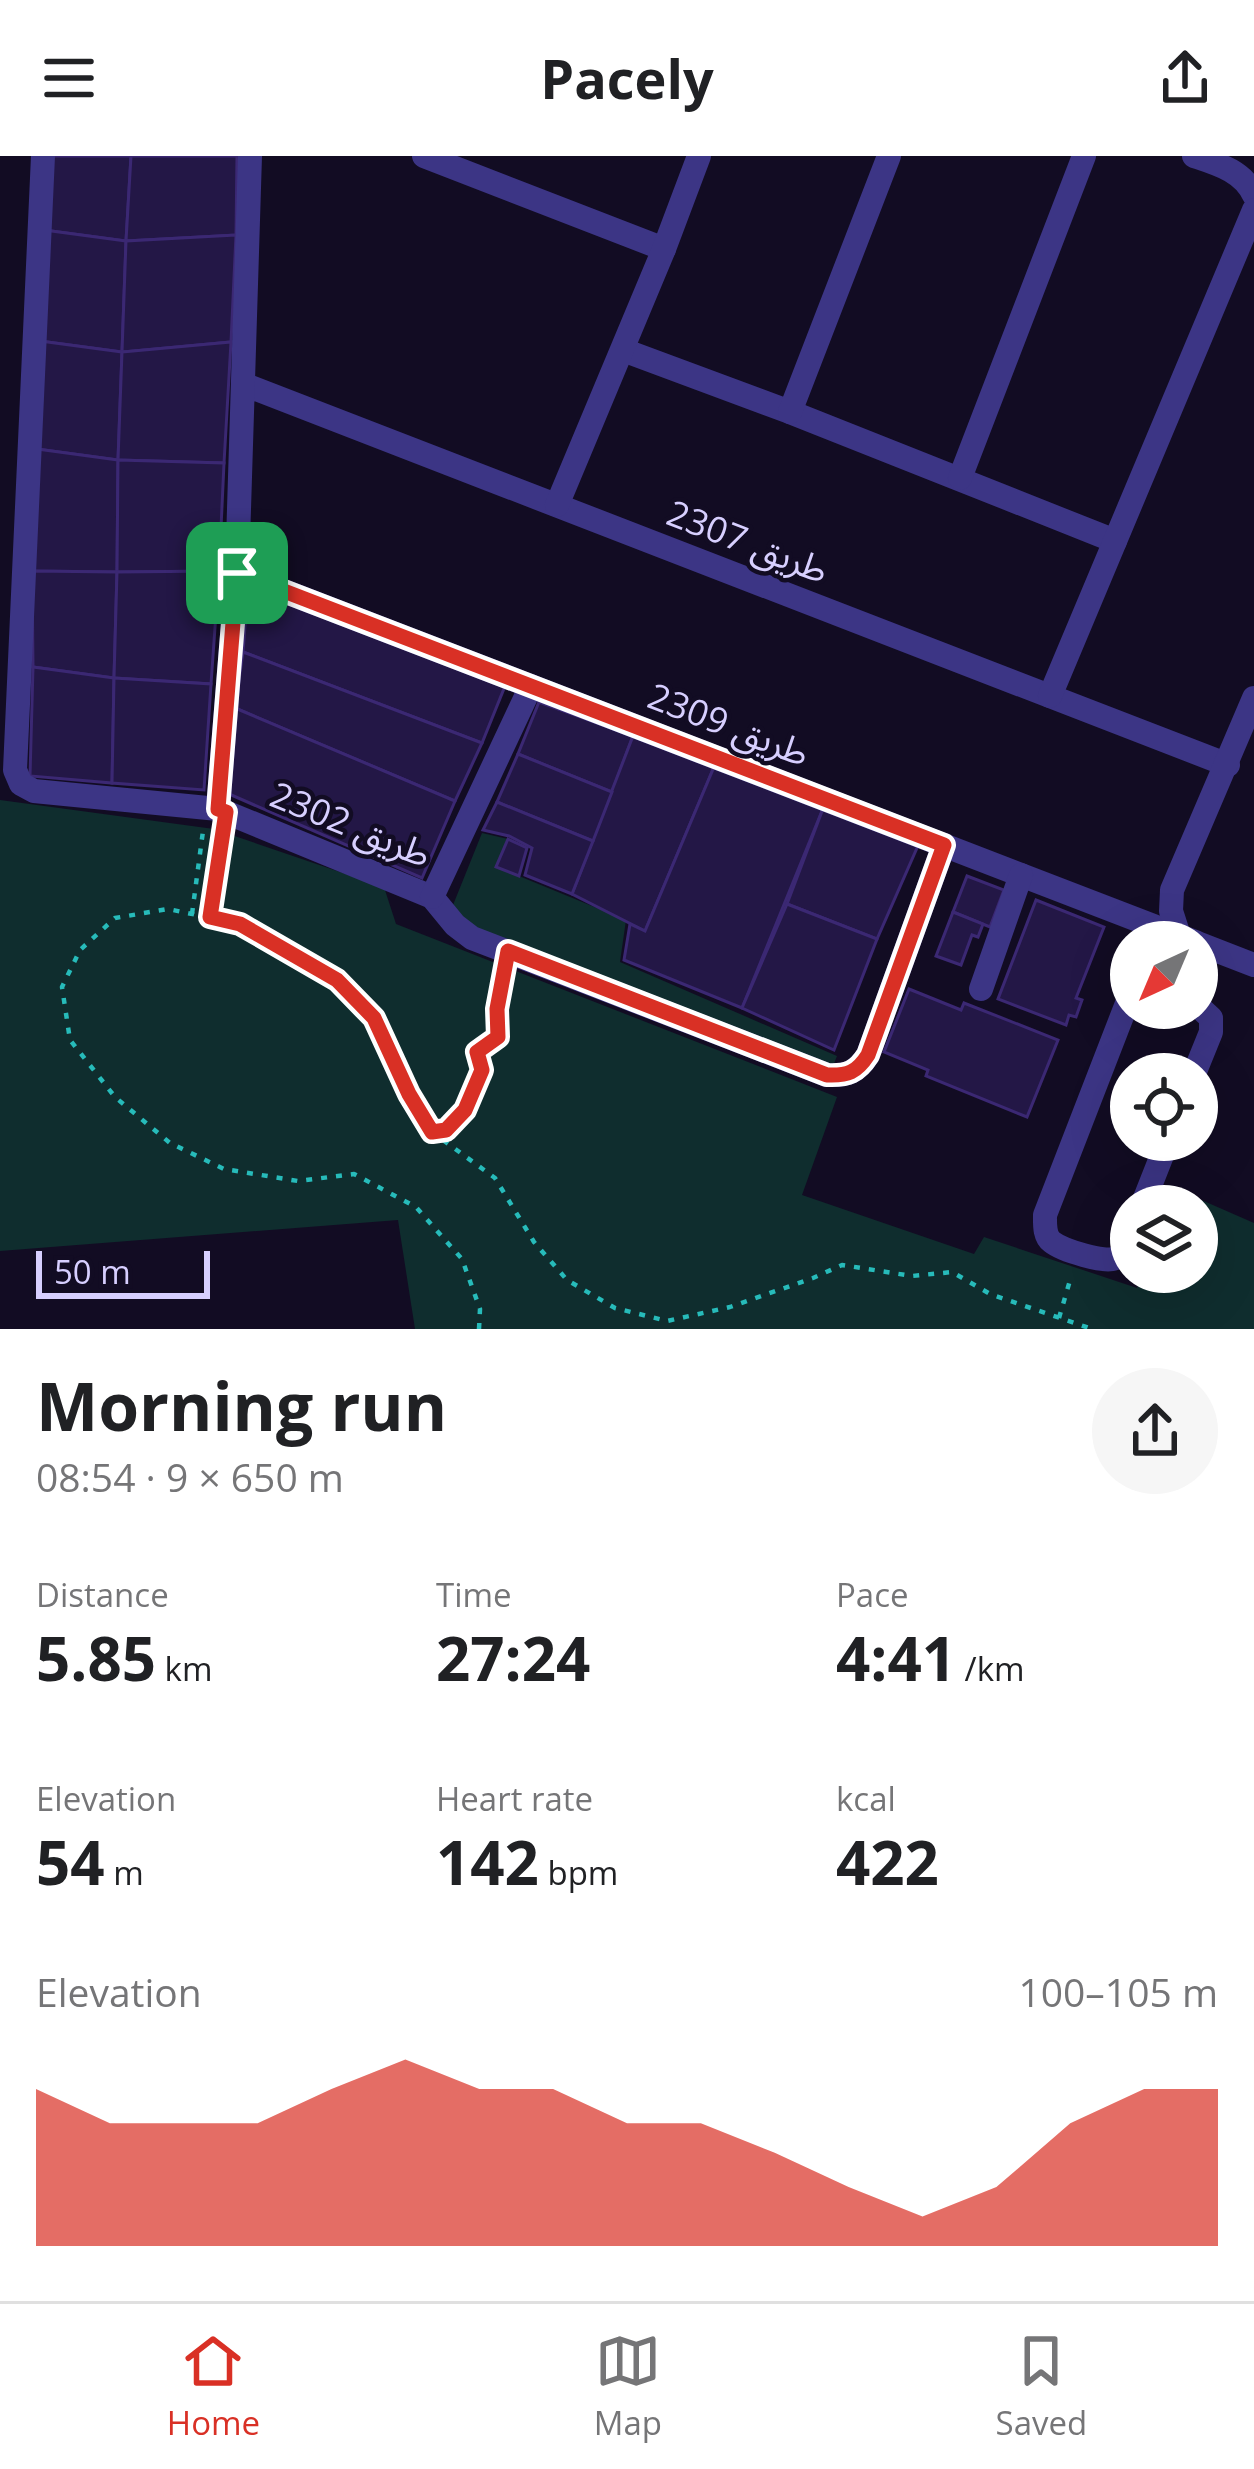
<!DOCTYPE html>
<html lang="en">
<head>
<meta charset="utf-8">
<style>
	body { margin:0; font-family:"Open Sans","Noto Sans Arabic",sans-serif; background:#f6f6f6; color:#202124; height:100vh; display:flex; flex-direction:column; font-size:45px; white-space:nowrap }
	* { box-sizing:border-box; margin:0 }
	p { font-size:39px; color:#757577 }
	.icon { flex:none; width:66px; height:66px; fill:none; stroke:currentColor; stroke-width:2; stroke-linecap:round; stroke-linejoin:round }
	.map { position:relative; height:1173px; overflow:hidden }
	.drawer { display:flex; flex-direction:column; background:#fff; flex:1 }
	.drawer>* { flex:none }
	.needle { width:78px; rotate:224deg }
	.fabs { position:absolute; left:1110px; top:765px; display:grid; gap:24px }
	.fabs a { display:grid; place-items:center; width:108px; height:108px; border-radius:50%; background:#fff; box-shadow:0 12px 48px #0002; font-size:60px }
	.scale { position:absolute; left:36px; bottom:30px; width:174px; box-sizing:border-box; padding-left:12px; border:6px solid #d7cfff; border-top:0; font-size:33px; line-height:42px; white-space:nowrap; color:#d7cfff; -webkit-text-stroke:9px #120c23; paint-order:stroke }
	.pin { position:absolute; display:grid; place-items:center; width:102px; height:102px; color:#fff; margin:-51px; border-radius:24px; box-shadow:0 6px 18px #0006 }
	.round { display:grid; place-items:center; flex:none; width:126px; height:126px; border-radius:63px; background:#f6f6f6 }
	.overview { display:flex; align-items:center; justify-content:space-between; height:204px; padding:0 36px }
	h1 { font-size:66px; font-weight:700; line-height:90px }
	.metrics { display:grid; grid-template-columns:repeat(3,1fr); gap:18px; height:204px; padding:12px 36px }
	.metrics div { display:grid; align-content:center }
	.metrics b { font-size:60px; font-weight:700 }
	.metrics small { font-size:33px; font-weight:400 }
	.metrics p { font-size:33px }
	.chart { height:336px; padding:24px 36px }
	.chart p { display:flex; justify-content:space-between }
	.chart svg { width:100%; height:216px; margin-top:12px; fill:#d93025; opacity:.7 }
	header { display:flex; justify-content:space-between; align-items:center; height:156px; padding:0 36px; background:#fff; font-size:54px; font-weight:700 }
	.dock { display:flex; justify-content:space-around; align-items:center; height:168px; border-top:3px solid #e0e0e0; background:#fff; font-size:33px; color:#757577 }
	.dock a { display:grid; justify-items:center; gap:6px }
	.dock .selected { color:#d93025 }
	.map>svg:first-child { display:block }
	.green { fill:#0f2d2e }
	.building { fill:#231746; stroke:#3b2873; stroke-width:3 }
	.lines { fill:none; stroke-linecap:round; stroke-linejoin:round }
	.path { stroke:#27bbba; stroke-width:4.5; stroke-dasharray:6 9; stroke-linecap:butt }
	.minor { stroke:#3c3585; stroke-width:24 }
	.route-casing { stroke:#fff; stroke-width:24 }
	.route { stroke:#d93025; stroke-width:15 }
	.labels { text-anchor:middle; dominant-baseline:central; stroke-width:9; stroke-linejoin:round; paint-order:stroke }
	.street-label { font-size:36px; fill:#d7cfff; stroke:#120c23 }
</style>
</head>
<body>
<header><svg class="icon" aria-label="menu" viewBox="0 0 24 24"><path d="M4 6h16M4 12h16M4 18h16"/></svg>Pacely<svg class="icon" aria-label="share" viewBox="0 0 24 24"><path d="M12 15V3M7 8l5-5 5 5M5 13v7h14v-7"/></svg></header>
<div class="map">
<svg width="1254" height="1173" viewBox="0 0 1254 1173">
	<rect width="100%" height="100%" fill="#120c23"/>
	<g class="green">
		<polygon points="0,644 214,673 384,731 396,768 837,941 802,1039 974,1098 984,1081 1137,1132 1143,1116 1197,1116 1197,1050 1167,1050 1174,1032 1254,1067 1254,1173 415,1173 398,1064 0,1095"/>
		<polygon points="482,677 508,683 497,711 626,764 620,806 837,900 833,910 463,767 451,754"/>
	</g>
	<g class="building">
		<polygon points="49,0 131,0 126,85 44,74"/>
		<polygon points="131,0 237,0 236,79 126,85"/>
		<polygon points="44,74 126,85 122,196 40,185"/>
		<polygon points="236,79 231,186 122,196 126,85"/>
		<polygon points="40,185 122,196 118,304 37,293"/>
		<polygon points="231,186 224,307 118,304 122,196"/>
		<polygon points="37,293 118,304 117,416 32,415"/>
		<polygon points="118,304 224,307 219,415 117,416"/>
		<polygon points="32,415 117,416 114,522 33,511"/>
		<polygon points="219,415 211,528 114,522 117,416"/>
		<polygon points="248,432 505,530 482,587 243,496"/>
		<polygon points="243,496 482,587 455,645 235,552"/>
		<polygon points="33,511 114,522 112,627 30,620"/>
		<polygon points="114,522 211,528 204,634 112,627"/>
		<polygon points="539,546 633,580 612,636 518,598"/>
		<polygon points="235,552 455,645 422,722 229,638"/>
		<polygon points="633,580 714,611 645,775 572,738"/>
		<polygon points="518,598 612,636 593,685 497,646"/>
		<polygon points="714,611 824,650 742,852 624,804 630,768 645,775"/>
		<polygon points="497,646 593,685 572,738 525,719 532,692 509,680 483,674"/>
		<polygon points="824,650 920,685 877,783 787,748"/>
		<polygon points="508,683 527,692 519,720 496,711"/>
		<polygon points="967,720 1004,734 990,771 953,756"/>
		<polygon points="1036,744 1104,771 1076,842 1082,844 1076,861 1069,859 1066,869 998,843"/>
		<polygon points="787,748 877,783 834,894 742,852"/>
		<polygon points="953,756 983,768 978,781 972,779 961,809 936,800"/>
		<polygon points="909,833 961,854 964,847 1058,884 1027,961 926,920 928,914 884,896"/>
	</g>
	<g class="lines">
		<g class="path">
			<polyline points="192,758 203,675"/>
			<polyline points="210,761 222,678"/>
			<polyline points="432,976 446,973 465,954 482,914 477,895 498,881 497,853 502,819"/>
			<polyline points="1059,1162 1071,1121"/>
			<polyline points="479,1173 480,1153 462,1103 416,1051 354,1018 298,1025 224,1013 170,987 115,941 70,884 62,831 80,794 115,762 168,753 240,768 337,824 374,862 408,938 432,976 495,1022 534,1086 567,1124 615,1152 667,1165 730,1151 813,1122 842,1109 912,1120 952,1116 990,1138 1092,1173"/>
		</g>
		<g class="minor">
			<path d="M43,0L15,614L21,628L34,635L218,653L432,741L455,769L472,782L827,919C848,920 857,916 868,899L944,689"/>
			<polyline points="424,0 664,93"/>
			<path d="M1194,0C1218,8 1243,15 1254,39"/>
			<polyline points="623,194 790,256 1115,385"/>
			<polyline points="243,228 1228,609"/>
			<polyline points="790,256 889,0"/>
			<polyline points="960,322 1084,0"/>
			<polyline points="557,349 664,93 699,0"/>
			<polyline points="237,417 1195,786"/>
			<polyline points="1050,540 1254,54"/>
			<polyline points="218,653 237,417 250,0"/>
			<polyline points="432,741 531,530"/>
			<polyline points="1178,786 1179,780 1171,755 1172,734 1254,542"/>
			<polyline points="1197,787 1254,809"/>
			<polyline points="981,833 1021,719"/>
			<path d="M1131,837L1045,1059C1045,1068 1044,1080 1052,1086C1062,1094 1106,1108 1116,1102C1125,1097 1128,1086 1131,1077"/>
			<polyline points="1194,918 1211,876 1211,862 1197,849"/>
			<polyline points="1142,1050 1168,984"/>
		</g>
	</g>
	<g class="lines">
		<defs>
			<path id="route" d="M237,417L944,689L868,899C857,916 848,920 827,919L508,795L497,853L498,881L477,896L482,914L465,954L446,974L432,976L409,938L374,862L337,824L240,768L210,761L226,656L218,653Z"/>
		</defs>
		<use href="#route" class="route-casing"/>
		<use href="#route" class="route"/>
	</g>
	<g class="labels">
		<g class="street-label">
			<text transform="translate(748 385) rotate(21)">طريق 2307</text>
			<text transform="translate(729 568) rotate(21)">طريق 2309</text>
			<text transform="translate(351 668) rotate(22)">طريق 2302</text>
		</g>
	</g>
</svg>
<div class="fabs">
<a><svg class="needle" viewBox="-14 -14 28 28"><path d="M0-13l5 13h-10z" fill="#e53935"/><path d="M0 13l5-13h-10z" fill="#757577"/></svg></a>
<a><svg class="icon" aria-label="locate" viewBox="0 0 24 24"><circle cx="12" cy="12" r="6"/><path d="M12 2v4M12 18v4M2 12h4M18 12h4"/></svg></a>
<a><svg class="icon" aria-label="layers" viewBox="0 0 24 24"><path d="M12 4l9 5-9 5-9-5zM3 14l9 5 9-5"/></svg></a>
</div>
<div class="scale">50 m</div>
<div class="pin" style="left:237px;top:417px;background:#1e9e55"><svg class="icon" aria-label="arrive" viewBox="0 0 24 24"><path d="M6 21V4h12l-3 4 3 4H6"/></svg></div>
</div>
<section class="drawer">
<div class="overview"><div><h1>Morning run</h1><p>08:54 · 9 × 650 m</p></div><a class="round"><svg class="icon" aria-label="share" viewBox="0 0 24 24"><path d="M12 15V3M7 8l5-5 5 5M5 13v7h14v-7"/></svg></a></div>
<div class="metrics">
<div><p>Distance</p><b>5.85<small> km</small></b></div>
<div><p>Time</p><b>27:24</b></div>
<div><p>Pace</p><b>4:41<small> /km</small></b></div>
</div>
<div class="metrics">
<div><p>Elevation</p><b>54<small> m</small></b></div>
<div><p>Heart rate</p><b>142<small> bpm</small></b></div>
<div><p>kcal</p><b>422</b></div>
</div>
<div class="chart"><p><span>Elevation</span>100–105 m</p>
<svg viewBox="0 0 160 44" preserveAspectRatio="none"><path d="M0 44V12L10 19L20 19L30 19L40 12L50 6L60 12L70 12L80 19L90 19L100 25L110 32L120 38L130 32L140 19L150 12L160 12V44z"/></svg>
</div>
</section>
<nav class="dock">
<a class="selected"><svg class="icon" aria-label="home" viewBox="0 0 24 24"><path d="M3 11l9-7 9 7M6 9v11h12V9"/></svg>Home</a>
<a><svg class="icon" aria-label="map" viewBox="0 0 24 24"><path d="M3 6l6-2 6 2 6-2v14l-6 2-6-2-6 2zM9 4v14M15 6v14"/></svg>Map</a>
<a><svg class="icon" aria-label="saved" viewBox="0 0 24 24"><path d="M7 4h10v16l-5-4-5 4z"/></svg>Saved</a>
</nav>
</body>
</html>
